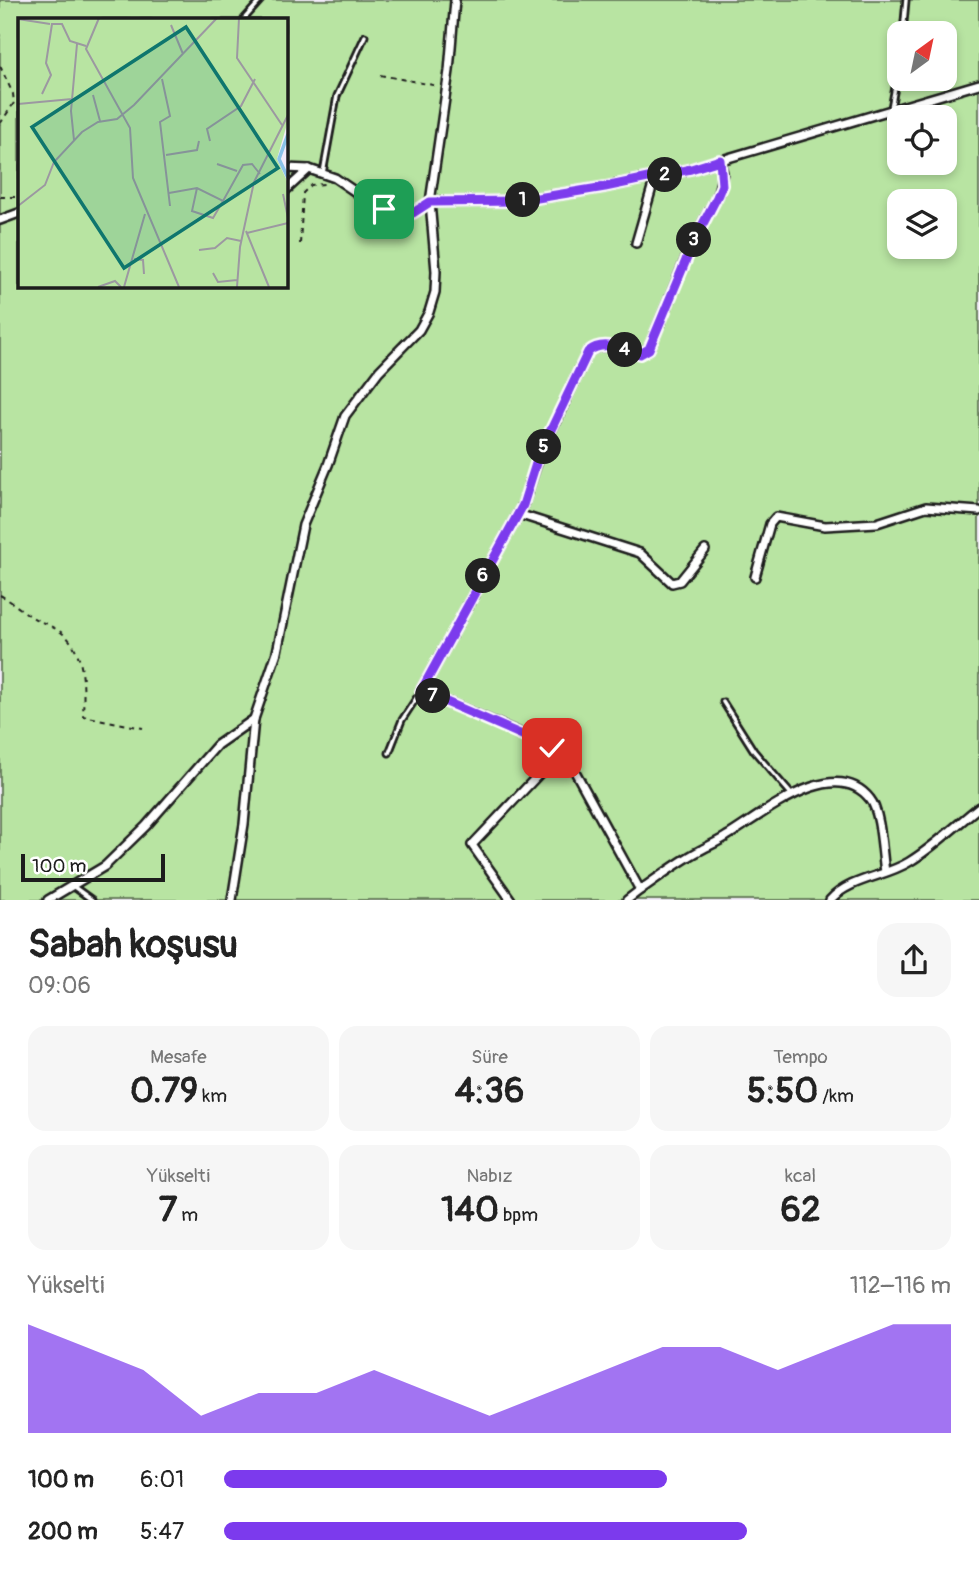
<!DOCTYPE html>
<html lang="tr">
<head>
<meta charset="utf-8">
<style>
	body { margin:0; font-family:Pangolin,sans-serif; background:#f6f6f6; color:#222; height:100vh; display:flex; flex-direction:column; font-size:26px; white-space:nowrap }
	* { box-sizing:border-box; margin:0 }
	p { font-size:23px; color:#767676 }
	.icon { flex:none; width:38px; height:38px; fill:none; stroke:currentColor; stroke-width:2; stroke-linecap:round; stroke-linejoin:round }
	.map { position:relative; height:900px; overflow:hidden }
	.sheet { display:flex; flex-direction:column; background:#fff; flex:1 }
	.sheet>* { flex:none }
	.needle { width:46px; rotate:33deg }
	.buttons { position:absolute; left:887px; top:21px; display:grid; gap:14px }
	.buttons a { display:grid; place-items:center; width:70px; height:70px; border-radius:14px; background:#fff; box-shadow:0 4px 10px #0003; font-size:35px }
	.scale { position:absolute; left:21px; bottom:18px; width:144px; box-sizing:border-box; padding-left:7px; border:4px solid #1c1c1c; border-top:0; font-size:19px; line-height:24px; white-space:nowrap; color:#1c1c1c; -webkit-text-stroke:5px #fff; paint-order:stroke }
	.pin { position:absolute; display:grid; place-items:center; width:60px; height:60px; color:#fff; margin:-30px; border-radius:14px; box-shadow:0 4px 10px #0006 }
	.km { position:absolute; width:35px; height:35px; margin:-18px; border-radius:50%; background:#222; color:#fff; font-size:19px; line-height:35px; text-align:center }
	.round { display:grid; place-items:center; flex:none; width:74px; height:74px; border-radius:21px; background:#f6f6f6 }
	.summary { display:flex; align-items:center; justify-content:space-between; height:119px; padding:0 28px }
	h1 { font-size:38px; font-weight:800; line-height:52px }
	.stats { display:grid; grid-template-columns:repeat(3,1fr); gap:10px; height:119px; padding:7px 28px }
	.stats div { display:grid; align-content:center; border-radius:18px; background:#f6f6f6; text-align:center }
	.stats b { font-size:35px; font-weight:800 }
	.stats small { font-size:19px; font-weight:400 }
	.stats p { font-size:19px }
	.chart { height:196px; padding:14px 28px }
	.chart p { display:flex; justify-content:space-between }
	.chart svg { width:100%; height:126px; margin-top:7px; fill:#7c3aed; opacity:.7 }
	ul { padding:0 28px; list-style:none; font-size:23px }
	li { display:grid; grid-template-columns:112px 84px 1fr; align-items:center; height:52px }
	li i { height:18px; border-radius:9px; background:#7c3aed }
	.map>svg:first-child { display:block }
	.green { fill:#b8e4a2; stroke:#6a805f; stroke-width:2; fill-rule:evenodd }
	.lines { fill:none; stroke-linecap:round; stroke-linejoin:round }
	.service-casing { stroke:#1c1c1c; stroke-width:9 }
	.minor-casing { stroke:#1c1c1c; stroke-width:12 }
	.path { stroke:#1c1c1c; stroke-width:2; stroke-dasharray:5 5; stroke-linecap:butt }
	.service { stroke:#fff; stroke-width:3.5 }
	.minor { stroke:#fff; stroke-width:7 }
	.route-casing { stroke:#fff; stroke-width:14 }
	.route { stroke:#7c3aed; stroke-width:9 }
	.inset-river { fill:none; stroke:#8ac2e8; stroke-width:3.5 }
	.inset-road { fill:none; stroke:#9c98a1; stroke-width:2 }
	.view { fill:#0f766e; fill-opacity:0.15; stroke:#0f766e; stroke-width:3.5 }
	.inset-edge { fill:none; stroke:#1c1c1c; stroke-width:3.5 }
</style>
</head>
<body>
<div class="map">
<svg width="979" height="900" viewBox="0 0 979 900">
	<rect width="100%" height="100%" fill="#f2ebf9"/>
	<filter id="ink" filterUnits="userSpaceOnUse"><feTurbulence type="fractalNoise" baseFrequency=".0143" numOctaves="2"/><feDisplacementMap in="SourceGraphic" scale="14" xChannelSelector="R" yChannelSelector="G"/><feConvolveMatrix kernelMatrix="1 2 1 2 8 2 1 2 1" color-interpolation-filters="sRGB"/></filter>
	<g filter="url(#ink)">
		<path class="green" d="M0,0H979V900H0ZM19,19H285V285H19ZM900,33H945V79H900ZM900,117H945V163H900ZM900,201H945V247H900Z"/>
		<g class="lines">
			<defs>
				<g id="service">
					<polyline points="244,19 261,0"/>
					<polyline points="903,33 906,0"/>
					<polyline points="891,108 900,61"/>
					<polyline points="323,173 337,96 365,36"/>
					<polyline points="723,702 754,751 792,795"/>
					<polyline points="389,753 402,720 421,691"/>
					<polyline points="74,887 92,900"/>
				</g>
				<g id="minor">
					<path d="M720,161L723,173L717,197L693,241L649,349L640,353C623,350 603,340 588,352L539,457L523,505L421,691L544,743L559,753L572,766L640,890C659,877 678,862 699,851C708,846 718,842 727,836C761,816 834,753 870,799C881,812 882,853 885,872"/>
					<polyline points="285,168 309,169 335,178 357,193 393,213 413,213 430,202 519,201 605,187 691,169 979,84"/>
					<polyline points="285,191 309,169"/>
					<polyline points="0,220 19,213"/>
					<polyline points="636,243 655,177"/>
					<polyline points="518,514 640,553 672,583 680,581 705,550"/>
					<polyline points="755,577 770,524 776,517 825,526 877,523 926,507 979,511"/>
					<polyline points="48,900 105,866 146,826 217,745 254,719"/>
					<polyline points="232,900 244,824 254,719 277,652 303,525 328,465 345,416 379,371 419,330 429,312 435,292 436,271 430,202 449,71 455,0"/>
					<polyline points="511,900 472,845 559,753"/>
					<polyline points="627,900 640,890"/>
					<path d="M830,900C850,878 885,877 909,862C934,847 956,825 979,807"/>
				</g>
			</defs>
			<use href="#service" class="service-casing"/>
			<use href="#minor" class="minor-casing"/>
			<g class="path">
				<polyline points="0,66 13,94 14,103 0,124"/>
				<polyline points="380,75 438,86"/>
				<polyline points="0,197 19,197"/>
				<polyline points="300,244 303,193 311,185 324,184"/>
				<path d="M0,595C11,601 21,610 32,617C42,623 53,626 62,633C86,651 84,689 83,716L143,728"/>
			</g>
			<use href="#service" class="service"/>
			<use href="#minor" class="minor"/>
		</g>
	</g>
	<g class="lines" filter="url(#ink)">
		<defs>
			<path id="route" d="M384,209L403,214L413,213L430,202L519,201L605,187L691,169L720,160L722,185L717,197L694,241L649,349L640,354C624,350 603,339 588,352L538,457L523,505L421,691L552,748"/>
		</defs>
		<use href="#route" class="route-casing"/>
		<use href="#route" class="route"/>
	</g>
	<g transform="translate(18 18)">
		<rect width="270" height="270" fill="#f2ebf9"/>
		<path d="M0,0H269V106L259,141L269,163V269H0Z" fill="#b8e4a2"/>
		<path class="inset-river" d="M270,116L261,141L270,160"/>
		<path class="inset-road" d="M81,0L68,31L112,110L115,160L161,269M221,0L219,40L264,107M0,1L32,6M153,7L165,36M144,61L152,98L142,104L152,188M24,76L33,57L28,45L34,6H44L52,23L68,28M75,77L82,103M0,86L54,81M56,122L53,93L59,26M192,123L189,111L223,88L237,61M148,137L179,132L181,123M199,146L219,153M179,170L174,193L195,200L205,183M151,175L179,170L205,183L225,147L234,146L242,156M265,176L270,200M0,188L27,167L36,144L64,114L80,104L99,101L116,87L199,0M228,213L251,269M229,215L270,205M181,232L197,230L209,220L223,223M116,241L125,242L126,256M195,255L200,264L219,262M80,269L97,263L103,269M106,269L127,196M219,269L222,229L236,164L270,97"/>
		<path class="view" d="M168,9L260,150L106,250L14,109Z"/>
		<rect width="270" height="270" class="inset-edge"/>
	</g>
</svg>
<div class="buttons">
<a><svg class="needle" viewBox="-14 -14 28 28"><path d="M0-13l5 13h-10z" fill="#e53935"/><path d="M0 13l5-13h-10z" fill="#767676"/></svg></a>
<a><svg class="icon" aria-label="locate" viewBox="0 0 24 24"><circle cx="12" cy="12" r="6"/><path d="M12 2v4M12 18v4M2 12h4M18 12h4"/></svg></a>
<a><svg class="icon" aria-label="layers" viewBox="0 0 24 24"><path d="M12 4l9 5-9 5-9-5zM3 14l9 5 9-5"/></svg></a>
</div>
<div class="scale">100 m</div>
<div class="pin" style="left:384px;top:209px;background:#1e9e55"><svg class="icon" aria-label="arrive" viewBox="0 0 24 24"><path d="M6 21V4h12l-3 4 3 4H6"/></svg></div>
<div class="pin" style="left:552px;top:748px;background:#d93025"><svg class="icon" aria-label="check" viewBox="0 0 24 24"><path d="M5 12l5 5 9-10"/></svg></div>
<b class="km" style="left:523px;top:200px">1</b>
<b class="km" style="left:665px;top:175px">2</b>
<b class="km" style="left:694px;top:240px">3</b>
<b class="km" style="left:625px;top:350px">4</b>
<b class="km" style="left:544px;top:447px">5</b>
<b class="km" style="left:483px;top:576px">6</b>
<b class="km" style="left:433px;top:696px">7</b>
</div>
<section class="sheet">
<div class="summary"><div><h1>Sabah koşusu</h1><p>09:06</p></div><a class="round"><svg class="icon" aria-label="share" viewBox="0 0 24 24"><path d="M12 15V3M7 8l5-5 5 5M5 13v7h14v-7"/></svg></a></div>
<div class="stats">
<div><p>Mesafe</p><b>0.79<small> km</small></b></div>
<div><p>Süre</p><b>4:36</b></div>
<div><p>Tempo</p><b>5:50<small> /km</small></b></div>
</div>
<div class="stats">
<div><p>Yükselti</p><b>7<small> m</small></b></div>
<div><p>Nabız</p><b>140<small> bpm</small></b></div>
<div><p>kcal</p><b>62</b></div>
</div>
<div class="chart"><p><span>Yükselti</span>112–116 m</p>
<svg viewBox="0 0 160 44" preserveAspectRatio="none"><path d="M0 44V6L10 14L20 22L30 38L40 30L50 30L60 22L70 30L80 38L90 30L100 22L110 14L120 14L130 22L140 14L150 6L160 6V44z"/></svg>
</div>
<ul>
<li><b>100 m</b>6:01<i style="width:61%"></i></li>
<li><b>200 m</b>5:47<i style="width:72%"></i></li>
</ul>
</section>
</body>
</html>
